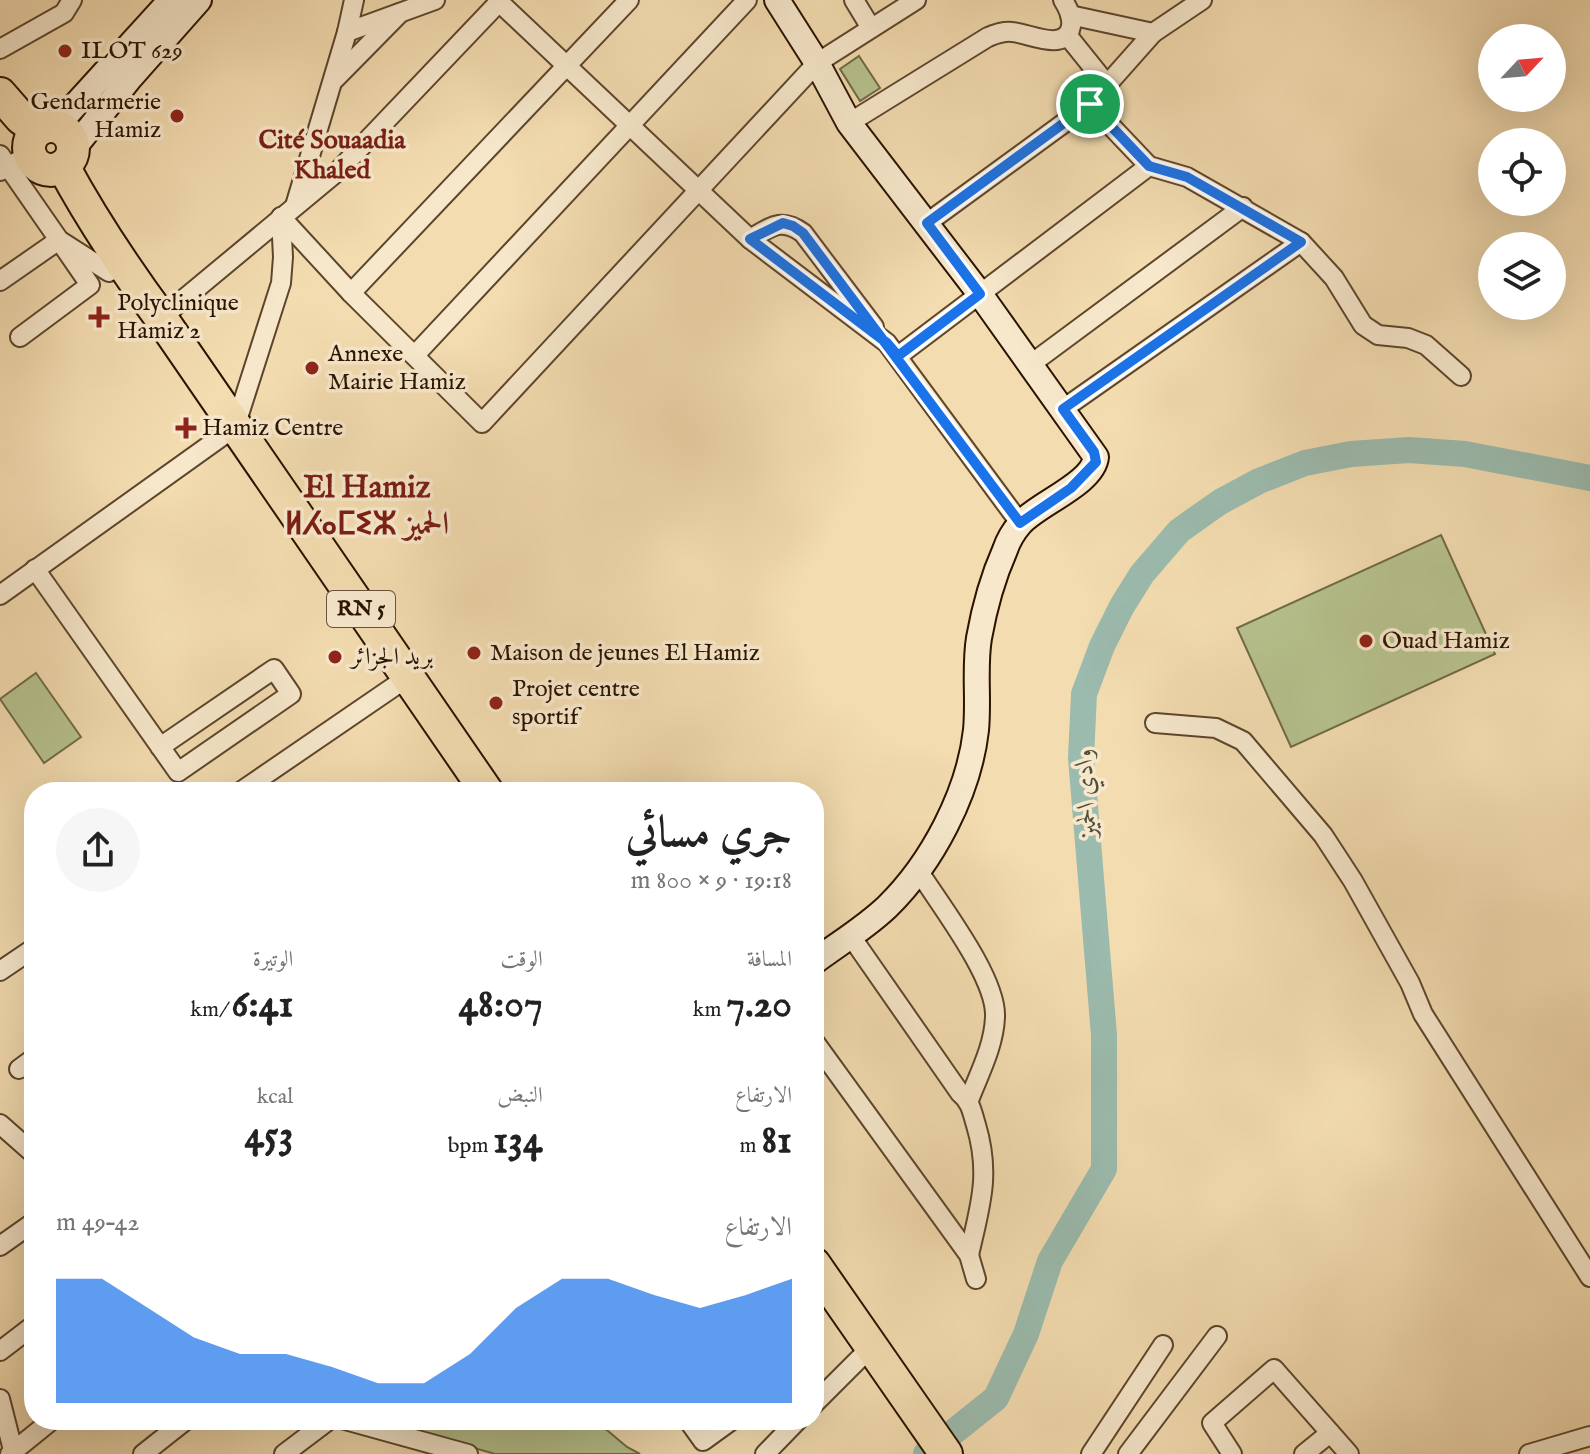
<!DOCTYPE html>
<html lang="ar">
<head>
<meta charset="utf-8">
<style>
	body { margin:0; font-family:"IM FELL English",Amiri,"Noto Sans Tifinagh",serif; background:#f6f6f6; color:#222; direction:rtl; height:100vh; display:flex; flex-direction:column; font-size:30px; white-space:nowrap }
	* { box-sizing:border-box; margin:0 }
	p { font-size:26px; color:#767676 }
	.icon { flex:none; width:44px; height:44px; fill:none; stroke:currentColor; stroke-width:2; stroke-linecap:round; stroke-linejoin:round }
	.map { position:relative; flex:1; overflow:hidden; direction:ltr }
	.details { position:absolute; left:24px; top:782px; width:800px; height:648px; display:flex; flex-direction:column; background:#fff; border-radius:32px; box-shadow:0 8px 32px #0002; direction:rtl }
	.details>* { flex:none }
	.needle { width:52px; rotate:64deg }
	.buttons { position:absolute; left:1478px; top:24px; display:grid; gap:16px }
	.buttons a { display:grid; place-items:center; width:88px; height:88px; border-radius:50%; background:#fff; box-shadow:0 8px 32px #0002; font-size:40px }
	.pin { position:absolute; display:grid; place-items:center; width:68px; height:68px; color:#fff; margin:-34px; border:4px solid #fff; border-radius:50%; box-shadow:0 2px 8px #0007 }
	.round { display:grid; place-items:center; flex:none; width:84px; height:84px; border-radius:42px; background:#f6f6f6 }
	.headline { display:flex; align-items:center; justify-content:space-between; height:136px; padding:0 32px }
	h1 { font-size:44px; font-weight:700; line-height:60px }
	.metrics { display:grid; grid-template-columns:repeat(3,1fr); gap:12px; height:136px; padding:8px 32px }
	.metrics div { display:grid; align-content:center }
	.metrics b { font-size:40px; font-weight:700 }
	.metrics small { font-size:22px; font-weight:400 }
	.metrics p { font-size:22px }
	.chart { height:224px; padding:16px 32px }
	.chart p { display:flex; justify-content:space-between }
	.chart svg { width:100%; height:144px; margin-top:8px; fill:#1a73e8; opacity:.7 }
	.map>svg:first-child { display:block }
	.green { fill:#b6c28e; stroke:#706a47; stroke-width:2 }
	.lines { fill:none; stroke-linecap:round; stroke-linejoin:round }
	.river { stroke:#9bbbae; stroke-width:26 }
	.street-casing { stroke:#5d452c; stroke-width:22 }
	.secondary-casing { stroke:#2b1300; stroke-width:28 }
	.highway-casing { stroke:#2b1300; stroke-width:36 }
	.street { stroke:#f7e8cc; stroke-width:18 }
	.secondary { stroke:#f7e8cc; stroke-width:24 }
	.highway { stroke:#f3dcb0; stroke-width:32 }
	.route-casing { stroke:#fff; stroke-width:16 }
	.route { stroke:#1a73e8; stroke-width:10 }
	.poi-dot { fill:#8f2418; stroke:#f7e8cc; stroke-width:3 }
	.labels { text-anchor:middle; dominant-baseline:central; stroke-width:7; stroke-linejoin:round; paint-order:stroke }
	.shield { fill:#f7e8cc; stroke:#68533d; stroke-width:2 }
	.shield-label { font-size:22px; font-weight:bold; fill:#2b1300 }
	.poi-label { font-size:24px; fill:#2b1300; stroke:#f7e8cc; text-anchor:start }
	.neighbourhood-label { font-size:26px; font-weight:bold; fill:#7a1f14; stroke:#f7e8cc }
	.water-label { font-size:26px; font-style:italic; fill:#524e3d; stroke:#f7e8cc }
	.district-label { font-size:32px; font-weight:bold; fill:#7a1f14; stroke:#f7e8cc }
</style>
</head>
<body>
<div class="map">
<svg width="1590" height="1454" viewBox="0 0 1590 1454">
	<rect width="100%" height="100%" fill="#f3dcb0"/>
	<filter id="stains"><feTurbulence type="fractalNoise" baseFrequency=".0025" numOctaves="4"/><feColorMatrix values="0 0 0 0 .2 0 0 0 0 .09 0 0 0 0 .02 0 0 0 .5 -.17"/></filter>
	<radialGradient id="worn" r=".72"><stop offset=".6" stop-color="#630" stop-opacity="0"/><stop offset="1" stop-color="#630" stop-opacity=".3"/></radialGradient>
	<g class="green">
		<polygon points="859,56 880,88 860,101 840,69"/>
		<polygon points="1441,535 1495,654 1291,747 1237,628"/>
		<polygon points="36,673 81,737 44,763 0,699"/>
		<polygon points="378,1420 595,1420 627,1447 640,1454 495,1454"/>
	</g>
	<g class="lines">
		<polyline class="river" points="926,1454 996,1398 1026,1334 1050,1261 1104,1169 1104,1035 1081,758 1084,694 1102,646 1122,606 1142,574 1179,531 1220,502 1259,481 1305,463 1351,454 1409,450 1465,454 1590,478"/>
		<defs>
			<g id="street">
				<polyline points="497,0 750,239 887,343 1020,523"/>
				<polyline points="854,0 871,28"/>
				<polyline points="1070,15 1153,33 1202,0"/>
				<polyline points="347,32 435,0"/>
				<polyline points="1067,35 1108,86"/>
				<polyline points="0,49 64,13 72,0"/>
				<polyline points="335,79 400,13"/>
				<polyline points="1090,104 1153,33"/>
				<path d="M849,123L988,37C996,34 1003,31 1012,32C1028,33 1062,51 1070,30C1074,19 1068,8 1063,0"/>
				<polyline points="0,155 59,240 109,272"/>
				<polyline points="0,171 29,155"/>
				<polyline points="295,206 347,32 354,0"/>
				<polyline points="281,217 351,293 482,423 817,63 916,0"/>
				<polyline points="927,223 1090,104 1149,166 1187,177 1301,242 1334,278 1363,325 1378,335 1408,338 1426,345 1461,376"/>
				<path d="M750,239C771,227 781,217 803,233L874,327"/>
				<polyline points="0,281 59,240 90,285 20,337"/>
				<polyline points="351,293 629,0"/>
				<polyline points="161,318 338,171 501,0"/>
				<polyline points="415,355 747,0"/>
				<polyline points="898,356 1149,166"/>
				<polyline points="1031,364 1243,207"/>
				<polyline points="1063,409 1301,242"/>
				<polyline points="35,569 178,772 291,694 274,669 160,747"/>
				<polyline points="0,595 235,427 281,283 283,257 281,217"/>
				<polyline points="1155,723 1216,728 1243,741 1323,835 1353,881 1410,983 1423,1014 1590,1277"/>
				<polyline points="240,792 408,677"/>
				<path d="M918,870C940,905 997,978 995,1017C994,1046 979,1074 969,1100"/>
				<path d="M850,935L960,1093C971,1102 972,1112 976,1125C991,1175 980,1206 969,1255"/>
				<polyline points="0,971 34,948"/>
				<polyline points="814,1041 969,1255 976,1279"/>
				<polyline points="19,1069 34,1058"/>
				<polyline points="0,1124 34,1154"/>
				<polyline points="0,1246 34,1222"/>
				<polyline points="0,1351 34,1325"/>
				<polyline points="0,1399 14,1454"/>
				<polyline points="814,1404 872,1346"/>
				<polyline points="345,1420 468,1454"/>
				<polyline points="688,1420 703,1441 732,1420"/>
				<polyline points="10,1454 52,1420"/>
				<polyline points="143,1454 186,1420"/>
				<polyline points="284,1454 329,1420"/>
				<polyline points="765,1454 798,1420"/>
				<polyline points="1091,1454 1163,1345"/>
				<polyline points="1128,1454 1217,1336"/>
				<polyline points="1232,1454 1212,1423 1274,1369 1349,1454"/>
				<polyline points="1304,1454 1330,1433"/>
				<polyline points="1529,1454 1590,1436"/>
			</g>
			<g id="secondary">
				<path d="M777,0L817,63L849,123L980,294L1096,457C1093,484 1037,504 1020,524C1013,532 1008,541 1005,550C993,577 984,610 979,638C974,668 979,699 976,730C969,793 932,863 887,907C865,928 838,944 814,962"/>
				<polyline points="53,126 59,123 171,0"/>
				<polyline points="73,149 130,78 199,0"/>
			</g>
			<g id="highway">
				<polyline points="0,94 21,118 38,130"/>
				<circle cx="51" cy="148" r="22"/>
				<path d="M63,166C92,220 125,269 161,318L487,792"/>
				<polyline points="814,1264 946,1454"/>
			</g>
		</defs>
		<use href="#street" class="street-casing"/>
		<use href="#secondary" class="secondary-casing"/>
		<use href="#highway" class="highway-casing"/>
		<use href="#street" class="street"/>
		<use href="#secondary" class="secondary"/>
		<use href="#highway" class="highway"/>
	</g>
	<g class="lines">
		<defs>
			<polyline id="route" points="1090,104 927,223 980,294 898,356 887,343 750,239 783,223 793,226 803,233 1020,523 1071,488 1096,462 1094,452 1063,409 1301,242 1187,177 1149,166 1090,104"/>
		</defs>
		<use href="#route" class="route-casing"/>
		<use href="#route" class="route"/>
	</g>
	<g class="poi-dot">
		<circle cx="65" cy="51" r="8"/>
		<circle cx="177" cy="116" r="8"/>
		<path d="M95 305h8v8h8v8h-8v8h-8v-8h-8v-8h8z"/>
		<circle cx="312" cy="368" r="8"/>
		<path d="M182 416h8v8h8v8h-8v8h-8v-8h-8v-8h8z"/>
		<circle cx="1366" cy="641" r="8"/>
		<circle cx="474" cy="653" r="8"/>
		<circle cx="335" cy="657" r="8"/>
		<circle cx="496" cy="703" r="8"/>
	</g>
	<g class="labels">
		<rect class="shield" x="327" y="591" width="68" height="36" rx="6"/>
		<g class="shield-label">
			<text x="361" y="609">RN 5</text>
		</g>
		<g class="poi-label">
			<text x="81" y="51">ILOT 629</text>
			<text x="161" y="102" text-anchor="end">Gendarmerie<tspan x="161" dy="28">Hamiz</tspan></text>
			<text x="117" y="303">Polyclinique<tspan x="117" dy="28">Hamiz 2</tspan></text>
			<text x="328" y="354">Annexe<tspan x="328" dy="28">Mairie Hamiz</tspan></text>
			<text x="202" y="428">Hamiz Centre</text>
			<text x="1382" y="641">Ouad Hamiz</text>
			<text x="490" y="653">Maison de jeunes El Hamiz</text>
			<text x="351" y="657">بريد الجزائر</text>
			<text x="512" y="689">Projet centre<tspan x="512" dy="28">sportif</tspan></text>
		</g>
		<g class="neighbourhood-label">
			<text x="332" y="140">Cité Souaadia<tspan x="332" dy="30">Khaled</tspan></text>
		</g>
		<g class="water-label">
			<text transform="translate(1086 793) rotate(-93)">وادي الحميز</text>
		</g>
		<g class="district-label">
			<text x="367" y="488">El Hamiz<tspan x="367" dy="37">ⵍⵃⴰⵎⵉⵣ الحميز</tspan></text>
		</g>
	</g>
	<rect width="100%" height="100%" filter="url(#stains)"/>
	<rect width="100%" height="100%" fill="url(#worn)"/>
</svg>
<div class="buttons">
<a><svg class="needle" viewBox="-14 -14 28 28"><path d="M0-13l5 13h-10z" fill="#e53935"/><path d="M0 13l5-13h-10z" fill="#767676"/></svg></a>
<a><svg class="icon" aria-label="locate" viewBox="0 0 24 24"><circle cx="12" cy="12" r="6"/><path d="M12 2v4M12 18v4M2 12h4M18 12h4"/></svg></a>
<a><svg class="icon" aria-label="layers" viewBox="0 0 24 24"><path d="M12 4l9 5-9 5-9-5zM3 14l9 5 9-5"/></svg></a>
</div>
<div class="pin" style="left:1090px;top:104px;background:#1e9e55"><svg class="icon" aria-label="arrive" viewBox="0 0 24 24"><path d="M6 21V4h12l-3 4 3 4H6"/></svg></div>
<section class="details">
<div class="headline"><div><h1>جري مسائي</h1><p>19:18 · 9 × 800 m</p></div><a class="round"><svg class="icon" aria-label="share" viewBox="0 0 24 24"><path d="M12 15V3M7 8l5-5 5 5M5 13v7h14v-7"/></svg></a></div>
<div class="metrics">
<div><p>المسافة</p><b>7.20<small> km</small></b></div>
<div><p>الوقت</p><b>48:07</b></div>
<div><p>الوتيرة</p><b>6:41<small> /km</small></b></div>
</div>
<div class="metrics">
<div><p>الارتفاع</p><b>81<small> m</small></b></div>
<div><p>النبض</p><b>134<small> bpm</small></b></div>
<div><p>kcal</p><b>453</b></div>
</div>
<div class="chart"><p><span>الارتفاع</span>42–49 m</p>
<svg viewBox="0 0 160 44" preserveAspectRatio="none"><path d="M0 44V6L10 6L20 15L30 24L40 29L50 29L60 33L70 38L80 38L90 29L100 15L110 6L120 6L130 11L140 15L150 11L160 6V44z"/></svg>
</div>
</section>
</div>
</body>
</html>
